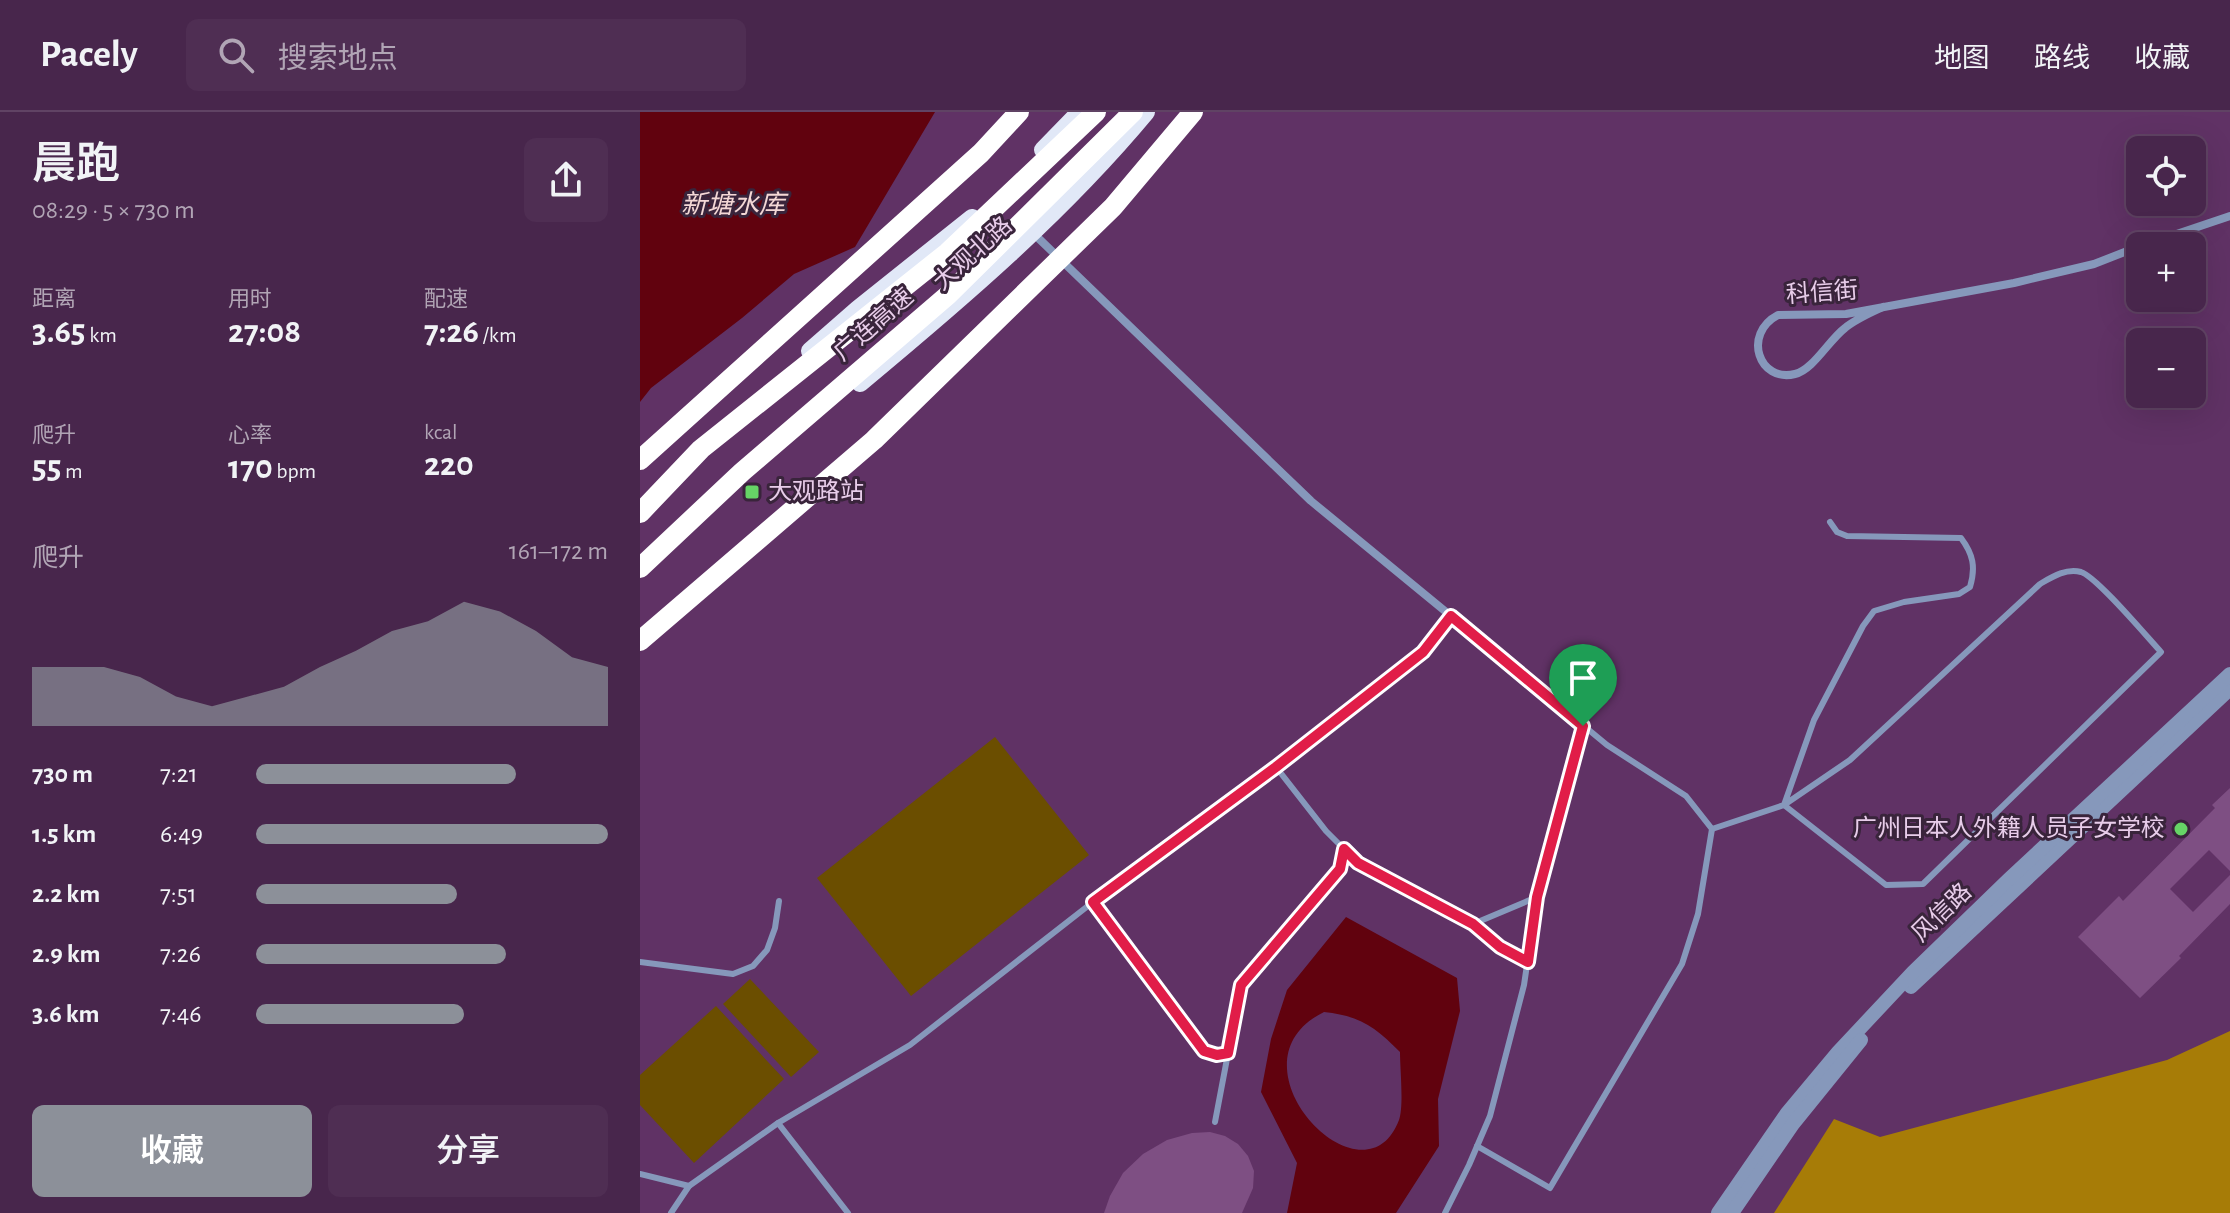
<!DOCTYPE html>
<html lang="zh">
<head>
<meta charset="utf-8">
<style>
	body { margin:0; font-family:"Alegreya Sans","Noto Sans SC",sans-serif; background:#4f2e53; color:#f1f3f6; height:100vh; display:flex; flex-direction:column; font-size:30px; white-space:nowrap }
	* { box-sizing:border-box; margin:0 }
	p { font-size:26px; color:#b1a5b5 }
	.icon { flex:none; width:44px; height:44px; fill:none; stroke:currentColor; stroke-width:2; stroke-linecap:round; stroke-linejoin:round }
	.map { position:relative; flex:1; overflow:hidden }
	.sheet { display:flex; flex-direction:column; background:#48264c; width:640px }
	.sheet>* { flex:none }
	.tools { position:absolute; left:1486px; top:24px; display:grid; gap:16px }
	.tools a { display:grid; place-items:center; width:80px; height:80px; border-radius:12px; background:#48264c; box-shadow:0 8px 32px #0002,0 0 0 2px #604364; font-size:40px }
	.pin { position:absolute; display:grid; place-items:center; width:68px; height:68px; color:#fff; margin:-82px -34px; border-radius:50% 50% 50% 0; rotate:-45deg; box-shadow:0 0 8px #0007 }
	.pin .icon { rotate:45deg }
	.round { display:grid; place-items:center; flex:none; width:84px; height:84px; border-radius:12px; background:#4f2e53 }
	.headline { display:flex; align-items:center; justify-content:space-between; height:136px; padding:0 32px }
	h1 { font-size:44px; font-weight:600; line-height:60px }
	.figures { display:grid; grid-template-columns:repeat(3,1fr); gap:12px; height:136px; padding:8px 32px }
	.figures div { display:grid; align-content:center }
	.figures b { font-size:34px; font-weight:600 }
	.figures small { font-size:22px; font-weight:400 }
	.figures p { font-size:22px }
	.chart { height:224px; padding:16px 32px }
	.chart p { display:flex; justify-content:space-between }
	.chart svg { width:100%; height:144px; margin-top:8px; fill:#8c9099; opacity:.7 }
	.primary-button { display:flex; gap:16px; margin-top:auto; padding:16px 32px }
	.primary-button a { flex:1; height:92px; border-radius:12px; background:#8c9099; color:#fff; font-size:32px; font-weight:600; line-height:92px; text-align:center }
	.primary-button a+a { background:#4f2e53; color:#f1f3f6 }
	ul { padding:0 32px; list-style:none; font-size:26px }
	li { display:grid; grid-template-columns:128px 96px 1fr; align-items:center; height:60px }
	li i { height:20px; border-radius:10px; background:#8c9099 }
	header { display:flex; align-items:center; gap:48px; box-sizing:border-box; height:112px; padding:0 40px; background:#48264c; border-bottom:2px solid #604364 }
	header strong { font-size:38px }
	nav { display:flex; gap:44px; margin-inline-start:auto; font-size:28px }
	.search { width:560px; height:72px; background:#4f2e53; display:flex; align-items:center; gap:20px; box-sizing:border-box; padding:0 28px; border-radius:12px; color:#b1a5b5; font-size:30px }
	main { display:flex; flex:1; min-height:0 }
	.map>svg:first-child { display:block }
	.green { fill:#6b4e00 }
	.forest { fill:#a77c07 }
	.water { fill:#61020e; fill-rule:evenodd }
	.building { fill:#7e4f83 }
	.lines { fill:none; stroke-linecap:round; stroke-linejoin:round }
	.service { stroke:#8698bb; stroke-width:6 }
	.minor { stroke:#8698bb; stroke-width:8 }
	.tertiary { stroke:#8698bb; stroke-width:14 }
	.primary { stroke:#e1e8f7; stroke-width:18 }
	.motorway { stroke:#fff; stroke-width:20 }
	.motorway-bridge { stroke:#fff; stroke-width:20 }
	.route-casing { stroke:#fff; stroke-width:16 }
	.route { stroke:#e11d48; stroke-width:10 }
	.poi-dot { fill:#66d466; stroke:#39243b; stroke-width:3 }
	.labels { text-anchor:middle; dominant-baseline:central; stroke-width:6; stroke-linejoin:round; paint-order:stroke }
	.street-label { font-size:24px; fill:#e8cdea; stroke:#39243b }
	.poi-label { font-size:24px; fill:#e8cdea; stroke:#39243b; text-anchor:start }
	.water-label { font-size:26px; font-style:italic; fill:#f4d8d6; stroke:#39243b }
</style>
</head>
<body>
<header>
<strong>Pacely</strong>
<div class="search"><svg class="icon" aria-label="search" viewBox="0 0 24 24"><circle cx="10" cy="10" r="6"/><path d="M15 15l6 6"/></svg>搜索地点</div>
<nav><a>地图</a><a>路线</a><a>收藏</a></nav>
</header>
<main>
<section class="sheet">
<div class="headline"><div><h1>晨跑</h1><p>08:29 · 5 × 730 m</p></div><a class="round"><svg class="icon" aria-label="share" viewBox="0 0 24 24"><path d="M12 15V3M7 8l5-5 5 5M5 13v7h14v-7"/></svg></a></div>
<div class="figures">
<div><p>距离</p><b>3.65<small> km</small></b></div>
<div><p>用时</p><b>27:08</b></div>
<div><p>配速</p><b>7:26<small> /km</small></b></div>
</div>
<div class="figures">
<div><p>爬升</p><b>55<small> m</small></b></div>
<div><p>心率</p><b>170<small> bpm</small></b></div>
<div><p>kcal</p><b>220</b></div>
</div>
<div class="chart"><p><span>爬升</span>161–172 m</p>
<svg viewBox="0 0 160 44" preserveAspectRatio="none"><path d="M0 44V26L10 26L20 26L30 29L40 35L50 38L60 35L70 32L80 26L90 21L100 15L110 12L120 6L130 9L140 15L150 23L160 26V44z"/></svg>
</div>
<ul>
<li><b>730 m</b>7:21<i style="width:74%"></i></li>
<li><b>1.5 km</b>6:49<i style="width:100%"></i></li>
<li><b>2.2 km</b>7:51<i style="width:57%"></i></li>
<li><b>2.9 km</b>7:26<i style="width:71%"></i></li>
<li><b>3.6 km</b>7:46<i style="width:59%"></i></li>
</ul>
<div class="primary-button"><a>收藏</a><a>分享</a></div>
</section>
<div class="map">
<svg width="1590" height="1101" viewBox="0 0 1590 1101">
	<rect width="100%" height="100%" fill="#603265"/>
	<g class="green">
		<polygon points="355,625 449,743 271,884 177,766"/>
		<polygon points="110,867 179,940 151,965 83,892"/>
		<polygon points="76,894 144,967 54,1051 0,993 0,963"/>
	</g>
	<polygon class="forest" points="1590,919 1590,1101 1134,1101 1194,1007 1240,1025 1527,948"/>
	<g class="water">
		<polygon points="0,0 295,0 215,135 154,162 102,206 11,276 0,290"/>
		<path d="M706,805L817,866L820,899L798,987L799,1034L756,1101H647L657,1051L621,980L631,927L647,878ZM684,900C721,904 735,915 760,940C760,957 764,994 759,1008C724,1101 580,951 684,900Z"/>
	</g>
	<g class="building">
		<polygon points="1590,676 1590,759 1569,738 1530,777 1553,800 1590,763 1590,792 1539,844 1541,846 1500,886 1438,825 1479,784 1483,789 1575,696 1572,693"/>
		<polygon points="570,1020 585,1024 598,1032 608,1044 614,1059 613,1076 602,1101 464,1101 470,1084 483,1061 503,1042 527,1028 552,1021"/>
	</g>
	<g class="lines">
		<g class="service">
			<polyline points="636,655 686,719 718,751 833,812 860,835 888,850"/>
			<path d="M1072,717L1144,693L1210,648L1400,472C1412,465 1426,456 1441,460C1457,465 1507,525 1521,540L1283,772L1246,773L1144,693L1174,608L1223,514L1234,499L1264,490L1319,482L1330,475C1336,455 1333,442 1321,426L1207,424L1197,420L1190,410"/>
			<polyline points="453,790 564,939 577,943 588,941"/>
			<polyline points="833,812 897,785"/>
			<polyline points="0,850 93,862 113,854 127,838 135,816 139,789"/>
			<polyline points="575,1010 601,873 700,757 704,737"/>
			<polyline points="138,1011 208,1101"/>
			<polyline points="0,1062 49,1074 138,1011 270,933 453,790 636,655 783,540 811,504 967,633 1046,684 1072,717 1058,802 1042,852 910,1076 837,1034"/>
			<polyline points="31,1101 49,1074"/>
			<polyline points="805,1101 829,1053 850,1004 884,873 897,785 943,614"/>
		</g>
		<g class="minor">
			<polyline points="393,121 671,389 811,504"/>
			<polyline points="1501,134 1590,104"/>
			<path d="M1243,195C1230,201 1216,207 1205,216C1189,228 1173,258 1155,262C1119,271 1102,222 1138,203L1206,202L1374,171L1454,152L1500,134"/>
		</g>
		<g class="tertiary">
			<polyline points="1271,875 1590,577"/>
			<polyline points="1078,1101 1147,1001 1198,940 1273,860 1369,767 1590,562"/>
			<polyline points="1092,1101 1153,1012 1221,928"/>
		</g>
		<g class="primary">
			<polyline points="403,38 440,0"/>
			<polyline points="170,239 218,197 332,106"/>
			<path d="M220,271C321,187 422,101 506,0"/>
		</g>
		<g class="motorway">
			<polyline points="0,348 341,41 379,0"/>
			<polyline points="0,401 61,337 307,141 456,0"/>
			<polyline points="0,456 102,360 308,183 493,0"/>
		</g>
		<polyline class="motorway-bridge" points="0,529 234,328 473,95 553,0"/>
	</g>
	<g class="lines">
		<defs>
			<polygon id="route" points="811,504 943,614 897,785 888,850 860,835 833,812 718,751 704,737 700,757 601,873 588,941 577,943 564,939 453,790 636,655 783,540"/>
		</defs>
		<use href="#route" class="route-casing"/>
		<use href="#route" class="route"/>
	</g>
	<g class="poi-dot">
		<rect x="104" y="372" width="16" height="16" rx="4"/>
		<circle cx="1541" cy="717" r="8"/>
	</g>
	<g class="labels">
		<g class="street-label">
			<text transform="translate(333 142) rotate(-42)">大观北路</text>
			<text transform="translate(1182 181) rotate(-4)">科信街</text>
			<text transform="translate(234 213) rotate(-41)">广连高速</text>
			<text transform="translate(1302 801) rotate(-44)">风信路</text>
		</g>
		<g class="poi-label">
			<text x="128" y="380">大观路站</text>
			<text x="1525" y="717" text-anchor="end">广州日本人外籍人员子女学校</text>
		</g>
		<g class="water-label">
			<text x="93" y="93">新塘水库</text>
		</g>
	</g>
</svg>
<div class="tools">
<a><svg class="icon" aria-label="locate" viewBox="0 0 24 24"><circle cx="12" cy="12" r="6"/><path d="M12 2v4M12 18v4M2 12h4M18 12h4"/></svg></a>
<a>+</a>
<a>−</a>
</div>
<div class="pin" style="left:943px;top:614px;background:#1e9e55"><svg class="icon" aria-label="arrive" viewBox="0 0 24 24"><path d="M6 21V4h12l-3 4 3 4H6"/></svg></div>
</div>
</main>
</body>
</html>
